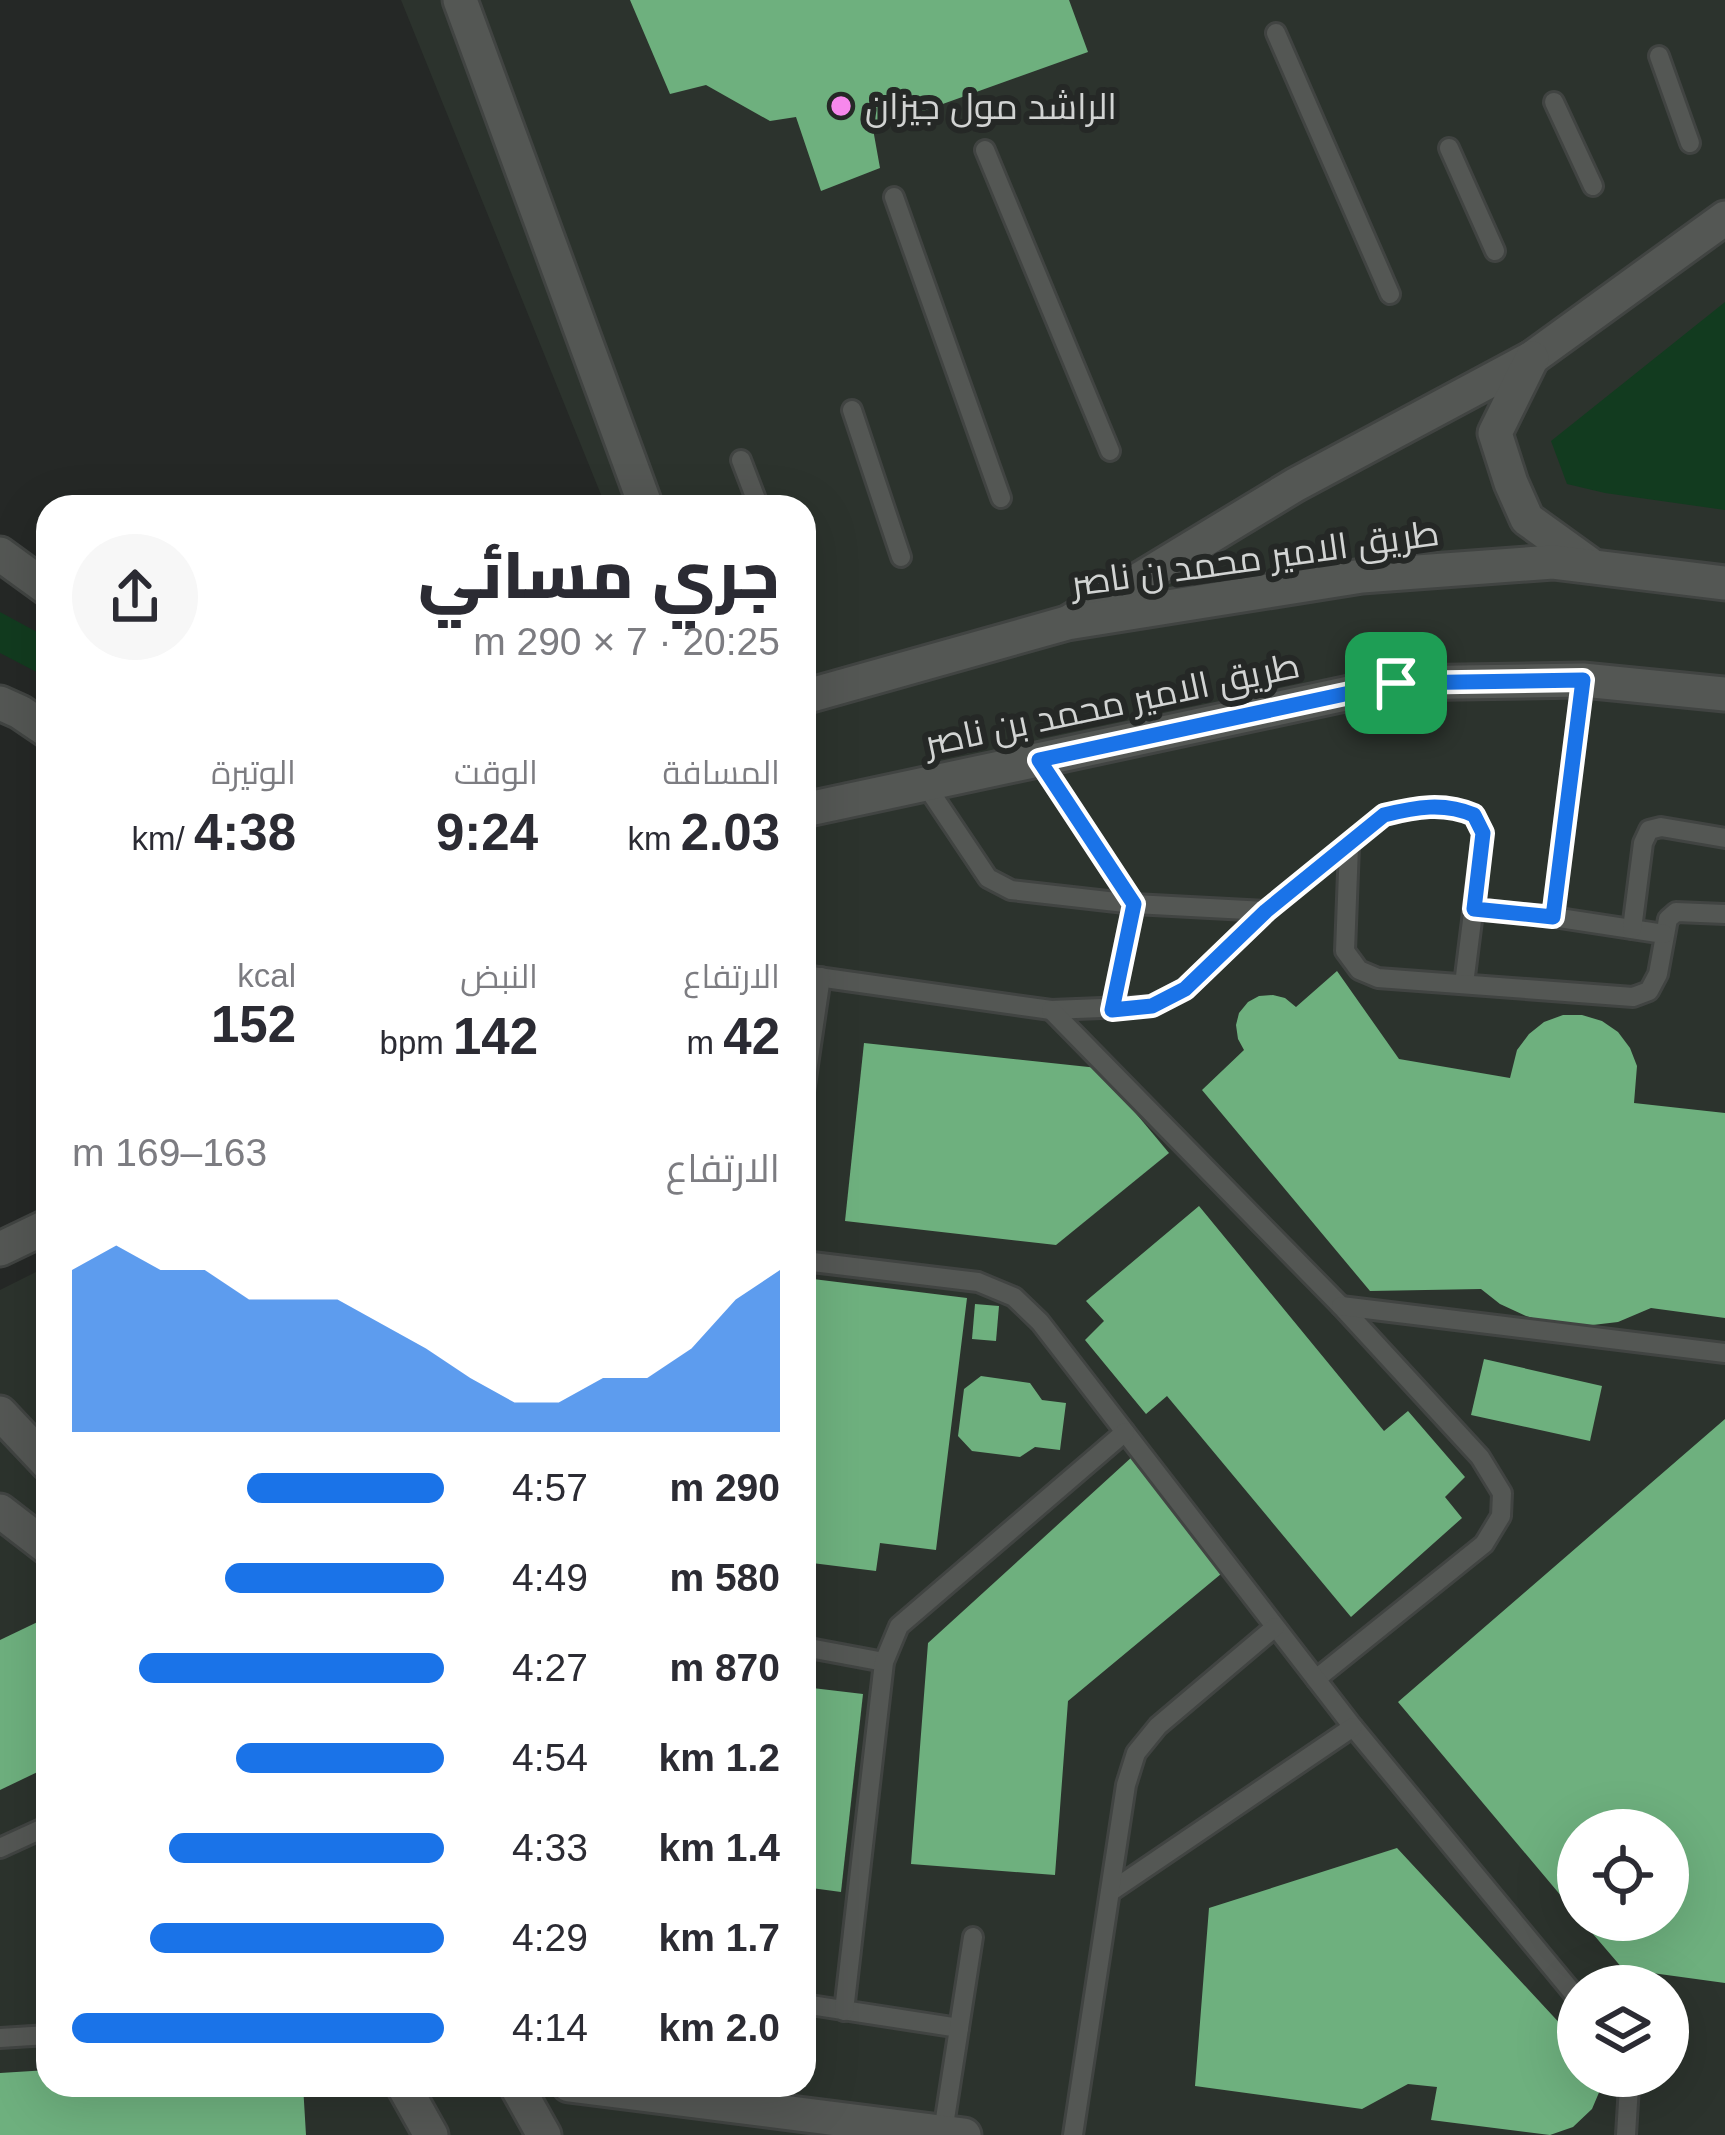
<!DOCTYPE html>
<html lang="ar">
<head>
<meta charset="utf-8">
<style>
	body { margin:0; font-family:Arial,Cairo,sans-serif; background:#f7f7f7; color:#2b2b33; direction:rtl; height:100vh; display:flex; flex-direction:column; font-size:45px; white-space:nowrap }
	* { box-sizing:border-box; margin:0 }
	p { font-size:39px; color:#7c7c81 }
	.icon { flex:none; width:66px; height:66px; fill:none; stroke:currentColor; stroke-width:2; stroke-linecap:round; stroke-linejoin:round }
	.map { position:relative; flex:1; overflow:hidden; direction:ltr }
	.drawer { position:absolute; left:36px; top:495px; width:780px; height:1602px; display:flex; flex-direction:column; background:#fff; border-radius:36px; box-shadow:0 12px 48px #0002; direction:rtl }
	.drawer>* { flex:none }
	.controls { position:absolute; left:1557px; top:1809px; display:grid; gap:24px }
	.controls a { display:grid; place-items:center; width:132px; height:132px; border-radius:50%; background:#fff; box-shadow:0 12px 48px #0002; font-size:60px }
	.pin { position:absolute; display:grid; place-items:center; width:102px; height:102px; color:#fff; margin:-51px; border-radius:24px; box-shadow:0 6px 18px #0006 }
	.round { display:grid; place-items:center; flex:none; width:126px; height:126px; border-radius:63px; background:#f7f7f7 }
	.headline { display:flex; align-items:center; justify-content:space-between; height:204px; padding:0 36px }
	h1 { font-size:66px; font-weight:800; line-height:90px }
	.stats { display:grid; grid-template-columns:repeat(3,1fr); gap:18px; height:204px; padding:12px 36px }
	.stats div { display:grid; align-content:center }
	.stats b { font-size:51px; font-weight:800 }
	.stats small { font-size:33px; font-weight:400 }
	.stats p { font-size:33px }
	.chart { height:336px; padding:24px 36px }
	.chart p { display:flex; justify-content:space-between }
	.chart svg { width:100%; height:216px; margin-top:12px; fill:#1a73e8; opacity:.7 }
	ul { padding:0 36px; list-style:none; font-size:39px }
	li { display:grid; grid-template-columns:192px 144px 1fr; align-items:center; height:90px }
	li i { height:30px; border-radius:15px; background:#1a73e8 }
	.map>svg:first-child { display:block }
	.built { fill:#2c332d; fill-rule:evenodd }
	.green { fill:#123b1f }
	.building { fill:#6eb07e }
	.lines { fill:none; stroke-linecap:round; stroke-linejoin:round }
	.service-casing { stroke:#414442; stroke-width:24 }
	.minor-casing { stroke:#414442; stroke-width:39 }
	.tertiary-casing { stroke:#414442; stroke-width:39 }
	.secondary-casing { stroke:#414442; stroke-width:39 }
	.service { stroke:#545754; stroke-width:18 }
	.minor { stroke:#545754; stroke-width:33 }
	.tertiary { stroke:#545754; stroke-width:33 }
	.secondary { stroke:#545754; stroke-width:33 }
	.route-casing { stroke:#fff; stroke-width:24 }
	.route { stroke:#1a73e8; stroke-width:15 }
	.poi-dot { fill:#f788ec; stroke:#252826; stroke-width:4.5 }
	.labels { text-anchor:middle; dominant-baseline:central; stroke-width:12; stroke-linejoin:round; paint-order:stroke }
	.poi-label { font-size:36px; fill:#d2d4d3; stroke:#252826; text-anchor:start }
	.street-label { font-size:36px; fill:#d2d4d3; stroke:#252826 }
</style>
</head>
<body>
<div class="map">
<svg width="1725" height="2135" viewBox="0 0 1725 2135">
	<rect width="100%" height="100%" fill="#252826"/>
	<path class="built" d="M401,0H1725V2135H0V1290L48,1266V2085H804V507H606ZM1578,1830H1668V1920H1578ZM1578,1986H1668V2076H1578Z"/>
	<g class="green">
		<polygon points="1725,302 1725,510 1605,493 1567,484 1551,441"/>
		<polygon points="0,612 48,638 48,678 0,653"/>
	</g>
	<g class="building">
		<polygon points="630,0 1069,0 1088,52 873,129 880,168 821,191 796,117 770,121 706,85 670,94"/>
		<polygon points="1337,971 1399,1059 1510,1078 1517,1050 1529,1034 1544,1022 1563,1015 1582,1015 1602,1021 1618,1032 1630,1048 1637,1066 1634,1103 1725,1113 1725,1318 1651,1308 1618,1322 1584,1326 1553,1324 1526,1316 1500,1304 1481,1289 1370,1291 1202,1090 1244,1050 1238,1039 1236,1025 1239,1013 1248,1002 1259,996 1273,995 1285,998 1296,1007"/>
		<polygon points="864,1043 1098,1068 1169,1153 1056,1245 845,1221"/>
		<polygon points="1199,1206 1384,1431 1408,1411 1465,1477 1445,1497 1462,1518 1351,1617 1167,1396 1146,1414 1085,1340 1104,1321 1086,1301"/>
		<polygon points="813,1279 967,1298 936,1550 880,1543 876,1571 804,1562 804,1354"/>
		<polygon points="975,1304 999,1306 996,1341 972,1339"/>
		<polygon points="1484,1359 1602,1386 1590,1441 1471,1415"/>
		<polygon points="981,1376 1030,1383 1042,1400 1066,1403 1060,1450 1035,1447 1020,1457 972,1451 958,1436 964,1389"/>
		<polygon points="1725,1419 1725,1983 1623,1969 1581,1920 1668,1920 1668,1830 1578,1830 1578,1916 1398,1702"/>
		<polygon points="1133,1456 1227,1569 1068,1701 1055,1875 911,1864 928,1643"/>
		<polygon points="48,1617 48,1767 0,1790 0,1640"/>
		<polygon points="804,1687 863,1694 841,1892 804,1887"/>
		<polygon points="1397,1848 1578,2043 1578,2076 1606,2076 1592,2109 1573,2127 1550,2135 1431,2120 1437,2087 1408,2084 1362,2109 1195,2086 1209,1908"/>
		<polygon points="48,2070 48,2085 303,2085 306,2135 0,2135 0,2073"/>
	</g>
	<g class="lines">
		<defs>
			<g id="service">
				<polyline points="1276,33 1390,294"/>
				<polyline points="1659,56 1690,143"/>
				<polyline points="1554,102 1593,186"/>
				<polyline points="1449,148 1495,251"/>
				<polyline points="985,150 1110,451"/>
				<polyline points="894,197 1001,498"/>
				<polyline points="852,410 901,557"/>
				<polyline points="741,460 759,507"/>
				<path d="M1039,760L1134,904L1266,911L1384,815C1416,807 1444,802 1474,815L1483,833L1464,984"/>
				<polyline points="925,784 988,878 1011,890 1134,904 1112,1009"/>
				<polyline points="1349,846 1345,951 1359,970 1378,978 1633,997 1649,991 1658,974 1668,919 1676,912 1725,914"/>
				<polyline points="1474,909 1553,917 1664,934"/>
				<polyline points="1553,917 1583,680"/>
				<polyline points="1632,929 1643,843 1649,830 1661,827 1725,838"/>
				<polyline points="804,975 1051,1010 1152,1006 1185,989 1266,911"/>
				<polyline points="1051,1010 1341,1306 1480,1457 1502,1493 1501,1516 1484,1544 1316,1679"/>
				<polyline points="804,1092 821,977"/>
				<polyline points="804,1261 978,1282 1014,1297 1040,1322 1353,1727 1578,1999"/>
				<polyline points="1341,1306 1725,1353"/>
				<polyline points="804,1647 884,1662"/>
				<polyline points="0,1848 48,1826"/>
				<polyline points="1110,1892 1353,1727"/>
				<polyline points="804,2004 959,2028"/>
				<polyline points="844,2011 884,1662 899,1626 1125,1432"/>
				<polyline points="0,2038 48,2035"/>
				<polyline points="1626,2076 1629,2086 1626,2135"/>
				<polyline points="943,2132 973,1937"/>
				<polyline points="1073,2135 1126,1785 1136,1753 1158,1726 1275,1627"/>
			</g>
			<g id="minor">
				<polyline points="460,0 646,507"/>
				<polyline points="1069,622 1295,485 1532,358 1725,218"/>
			</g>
			<g id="tertiary">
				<polyline points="0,1413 48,1464"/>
				<polyline points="0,1511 48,1548"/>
				<polyline points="403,2085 431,2135"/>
				<polyline points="516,2085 544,2135"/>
				<polyline points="569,2085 964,2135"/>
			</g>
			<g id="secondary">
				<polyline points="1532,358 1495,433 1511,483 1527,519 1588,563"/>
				<polyline points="0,554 48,589"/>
				<polyline points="804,697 1067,623 1362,576 1553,562 1725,583"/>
				<polyline points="0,703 20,712 48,731"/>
				<polyline points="804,810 1396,683 1583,680 1725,694"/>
				<polyline points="0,1249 48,1226"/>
			</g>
		</defs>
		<use href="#service" class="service-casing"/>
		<use href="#minor" class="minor-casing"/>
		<use href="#tertiary" class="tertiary-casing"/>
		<use href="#secondary" class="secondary-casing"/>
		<use href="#service" class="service"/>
		<use href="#minor" class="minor"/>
		<use href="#tertiary" class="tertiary"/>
		<use href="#secondary" class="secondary"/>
	</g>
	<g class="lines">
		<defs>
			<path id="route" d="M1583,680L1553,917L1474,909L1483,833L1474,815C1444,802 1416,807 1384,815L1266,911L1185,989L1152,1006L1112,1010L1134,904L1039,760L1396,683Z"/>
		</defs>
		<use href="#route" class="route-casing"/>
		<use href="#route" class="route"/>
	</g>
	<circle class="poi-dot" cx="841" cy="106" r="12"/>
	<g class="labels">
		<g class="poi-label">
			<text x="865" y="106">الراشد مول جيزان</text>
		</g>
		<g class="street-label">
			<text transform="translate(1255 558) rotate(-8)">طريق الامير محمد ن ناصر</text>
			<text transform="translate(1112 704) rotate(-12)">طريق الامير محمد بن ناصر</text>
		</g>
	</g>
</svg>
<div class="controls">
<a><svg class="icon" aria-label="locate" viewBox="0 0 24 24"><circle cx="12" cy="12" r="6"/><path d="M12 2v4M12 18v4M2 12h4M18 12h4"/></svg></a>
<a><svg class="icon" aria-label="layers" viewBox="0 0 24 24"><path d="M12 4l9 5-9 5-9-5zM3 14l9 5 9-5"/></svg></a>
</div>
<div class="pin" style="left:1396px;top:683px;background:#1e9e55"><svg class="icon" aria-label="arrive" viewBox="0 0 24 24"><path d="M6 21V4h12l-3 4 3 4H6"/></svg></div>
<section class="drawer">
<div class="headline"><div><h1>جري مسائي</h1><p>20:25 · 7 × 290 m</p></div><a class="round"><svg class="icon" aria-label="share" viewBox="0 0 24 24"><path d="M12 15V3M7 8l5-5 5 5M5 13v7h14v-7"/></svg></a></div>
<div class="stats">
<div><p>المسافة</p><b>2.03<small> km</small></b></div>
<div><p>الوقت</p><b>9:24</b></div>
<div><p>الوتيرة</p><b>4:38<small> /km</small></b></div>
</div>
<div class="stats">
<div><p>الارتفاع</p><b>42<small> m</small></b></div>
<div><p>النبض</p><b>142<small> bpm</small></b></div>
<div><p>kcal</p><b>152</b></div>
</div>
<div class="chart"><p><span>الارتفاع</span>163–169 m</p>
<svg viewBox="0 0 160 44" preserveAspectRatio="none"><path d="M0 44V11L10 6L20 11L30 11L40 17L50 17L60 17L70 22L80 27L90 33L100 38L110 38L120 33L130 33L140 27L150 17L160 11V44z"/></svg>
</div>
<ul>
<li><b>290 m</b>4:57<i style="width:53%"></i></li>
<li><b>580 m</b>4:49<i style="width:59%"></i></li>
<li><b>870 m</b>4:27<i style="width:82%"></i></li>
<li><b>1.2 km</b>4:54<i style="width:56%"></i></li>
<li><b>1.4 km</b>4:33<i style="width:74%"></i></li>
<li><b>1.7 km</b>4:29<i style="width:79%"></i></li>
<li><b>2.0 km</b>4:14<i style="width:100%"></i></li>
</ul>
</section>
</div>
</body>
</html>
